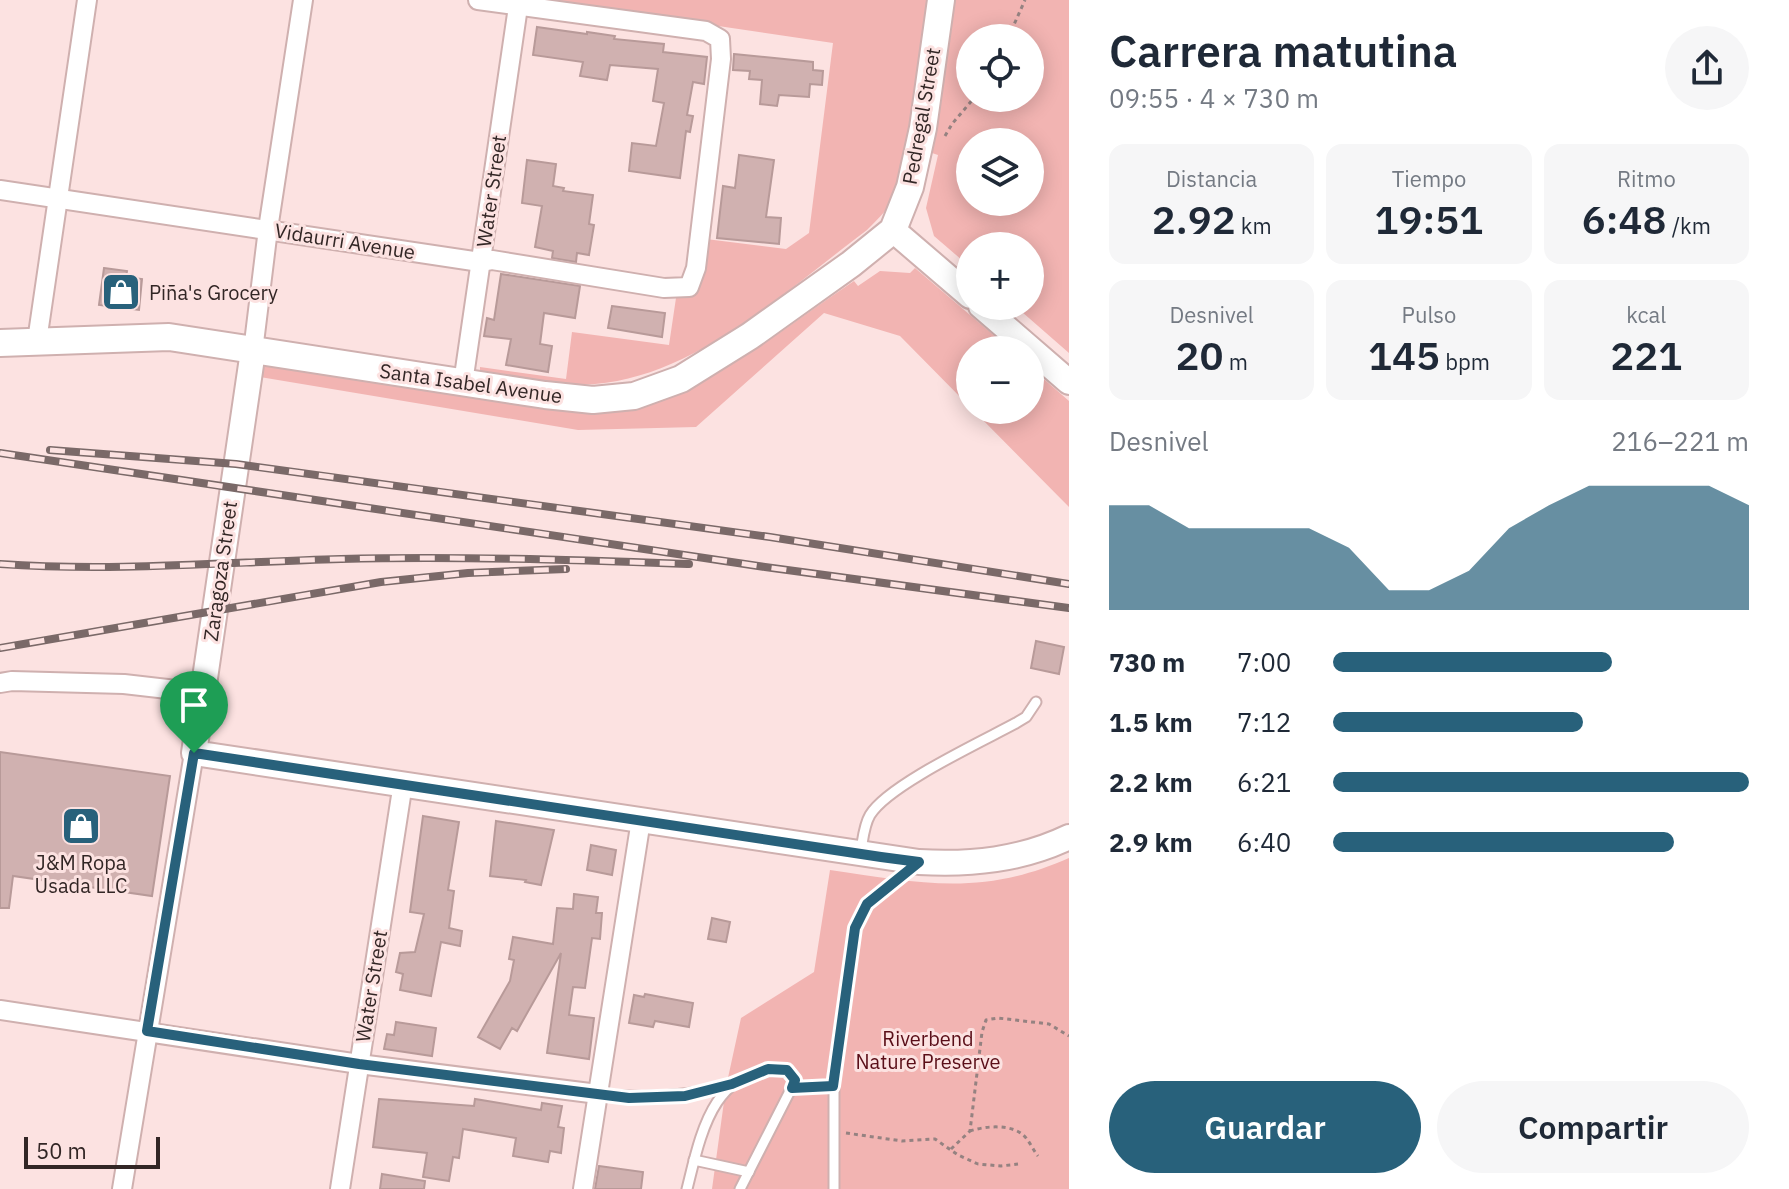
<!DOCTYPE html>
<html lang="es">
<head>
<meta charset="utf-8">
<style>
	body { margin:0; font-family:"IBM Plex Sans",sans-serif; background:#f6f6f7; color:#1f2937; height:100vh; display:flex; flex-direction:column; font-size:30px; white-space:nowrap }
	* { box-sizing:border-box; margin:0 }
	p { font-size:26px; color:#747a83 }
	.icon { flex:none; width:44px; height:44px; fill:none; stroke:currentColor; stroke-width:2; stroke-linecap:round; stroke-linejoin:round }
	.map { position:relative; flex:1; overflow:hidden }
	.panel { display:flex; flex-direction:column; background:#fff; width:720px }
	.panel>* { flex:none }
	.tools { position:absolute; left:956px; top:24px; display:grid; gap:16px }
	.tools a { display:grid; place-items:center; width:88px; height:88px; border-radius:50%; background:#fff; box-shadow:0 4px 20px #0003; font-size:40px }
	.scale { position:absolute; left:24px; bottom:20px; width:136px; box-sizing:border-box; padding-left:8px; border:4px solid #322625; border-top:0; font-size:22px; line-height:28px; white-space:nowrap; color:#322625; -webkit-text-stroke:6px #fce2e1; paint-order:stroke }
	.pin { position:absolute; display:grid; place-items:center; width:68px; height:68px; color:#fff; margin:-82px -34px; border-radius:50% 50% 50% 0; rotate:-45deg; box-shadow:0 0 8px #0007 }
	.pin .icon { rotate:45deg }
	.round { display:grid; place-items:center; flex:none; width:84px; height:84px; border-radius:42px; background:#f6f6f7 }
	.summary { display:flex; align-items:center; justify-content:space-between; height:136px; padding:0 40px }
	h1 { font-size:44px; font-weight:600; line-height:60px }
	.stats { display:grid; grid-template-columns:repeat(3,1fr); gap:12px; height:136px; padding:8px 40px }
	.stats div { display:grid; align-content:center; border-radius:16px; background:#f6f6f7; text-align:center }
	.stats b { font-size:40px; font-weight:600 }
	.stats small { font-size:22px; font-weight:400 }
	.stats p { font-size:22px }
	.chart { height:224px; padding:16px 40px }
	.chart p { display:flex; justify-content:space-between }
	.chart svg { width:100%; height:144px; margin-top:8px; fill:#28617b; opacity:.7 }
	.action { display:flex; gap:16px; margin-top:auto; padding:16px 40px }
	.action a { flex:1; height:92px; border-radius:48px; background:#28617b; color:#fff; font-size:32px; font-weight:600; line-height:92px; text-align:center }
	.action a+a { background:#f6f6f7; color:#1f2937 }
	ul { padding:0 40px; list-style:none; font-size:26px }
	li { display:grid; grid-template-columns:128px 96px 1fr; align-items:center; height:60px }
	li i { height:20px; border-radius:10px; background:#28617b }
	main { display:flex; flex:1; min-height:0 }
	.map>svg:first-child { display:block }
	.green { fill:#f2b4b2; fill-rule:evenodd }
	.building { fill:#d0b1b0; stroke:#b89a99; stroke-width:2 }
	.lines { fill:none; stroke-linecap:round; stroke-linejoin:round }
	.service-casing { stroke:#cfb0af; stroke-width:13 }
	.minor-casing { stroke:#cfb0af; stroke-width:22 }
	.tertiary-casing { stroke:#cfb0af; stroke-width:28 }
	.secondary-casing { stroke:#cfb0af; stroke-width:30 }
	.path { stroke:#958281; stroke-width:3; stroke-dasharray:4 4; stroke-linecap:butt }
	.service { stroke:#fff; stroke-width:9 }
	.minor { stroke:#fff; stroke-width:18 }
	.tertiary { stroke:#fff; stroke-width:24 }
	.secondary { stroke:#fff; stroke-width:26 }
	.rail-casing { stroke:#7a6968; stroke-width:8 }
	.rail { stroke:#fce2e1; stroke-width:5; stroke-dasharray:15; stroke-linecap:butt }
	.route-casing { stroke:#fff; stroke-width:16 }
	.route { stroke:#28617b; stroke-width:10 }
	.labels { text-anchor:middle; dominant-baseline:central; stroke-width:6; stroke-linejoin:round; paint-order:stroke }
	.street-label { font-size:20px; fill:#322625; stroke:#fce2e1 }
	.poi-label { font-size:20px; fill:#322625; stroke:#fce2e1; text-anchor:start }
	.park-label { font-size:20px; fill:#5a0e18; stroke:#fce2e1 }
</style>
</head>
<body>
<main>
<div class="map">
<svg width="1069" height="1189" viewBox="0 0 1069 1189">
	<rect width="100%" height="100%" fill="#fce2e1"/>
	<g class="green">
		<path d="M542,0H931C922,61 920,134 897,191C891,207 879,218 867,230C788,289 696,376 595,384C557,387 517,377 480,372V367L566,379L572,332L669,345L676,298C707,298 703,262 706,239L786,249L809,233L833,43Z"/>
		<path d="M953,0H1069V353L1015,306H1030V246H970V267L934,236L926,208L938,155L932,153ZM970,38H1030V98H970ZM970,142H1030V202H970Z"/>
		<path d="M915,268L1011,350H970V407L900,336L824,313L696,427L578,430L260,377L262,365L553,410C583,411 616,415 644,405C721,381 788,325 854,281L858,286L880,271L910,273Z"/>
		<polygon points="1030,367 1069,401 1069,507 973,410 1030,410"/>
		<path d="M1069,858V1189H712L726,1087L741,1018L814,972L830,870C921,883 981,897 1069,858Z"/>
	</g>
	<g class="building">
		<polygon points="537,27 587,34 587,32 615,36 614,39 664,44 663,52 707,57 704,84 693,82 687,115 693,116 690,132 686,131 680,178 629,171 632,143 656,146 664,103 653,101 658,69 610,65 607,80 580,76 583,62 533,55"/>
		<polygon points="734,54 813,62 813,70 823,71 822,85 810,84 809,97 779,95 777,106 760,104 762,80 749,79 750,71 733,70"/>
		<polygon points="739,155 774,160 766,217 781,218 779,244 717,238 723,186 735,188"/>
		<polygon points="527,160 556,164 553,186 564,188 563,191 593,195 589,224 594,225 589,255 577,253 576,262 552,258 553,251 535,247 542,206 522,203"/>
		<polygon points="104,268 127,271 126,277 142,279 139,310 99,305"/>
		<polygon points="501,274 580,286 575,318 544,313 540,344 552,346 548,372 506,365 511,339 484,336 487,318 494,320"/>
		<polygon points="612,306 665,313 662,337 608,328"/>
		<polygon points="1036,641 1064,647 1059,674 1031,668"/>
		<polygon points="0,752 170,776 152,896 13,876 9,908 0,908"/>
		<polygon points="423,816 459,822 448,890 454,891 449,928 462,931 460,946 441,942 431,996 400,990 403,974 396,972 400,953 415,952 424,914 410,912"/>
		<polygon points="496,821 554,830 541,885 525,882 526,880 490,876"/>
		<polygon points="591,845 616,850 612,875 587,870"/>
		<polygon points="574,894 598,897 596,913 602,913 600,939 592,938 585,988 573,987 569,1015 594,1018 589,1059 547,1053 561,953 517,1031 512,1028 500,1049 478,1037 510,981 514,960 509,959 513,937 553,944 557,908 573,909"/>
		<polygon points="712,918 730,922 726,942 708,939"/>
		<polygon points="645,994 693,1003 689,1027 655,1021 653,1027 629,1023 634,995 644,997"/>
		<polygon points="396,1022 436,1028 432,1056 384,1049 387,1034 394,1035"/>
		<polygon points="379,1099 474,1106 475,1099 541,1110 542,1103 562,1106 558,1127 564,1128 561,1153 550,1151 548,1162 513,1156 516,1138 463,1129 459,1158 453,1157 449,1181 423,1177 427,1153 373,1147"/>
		<polygon points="599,1166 643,1172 641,1189 595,1189"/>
		<polygon points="382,1174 425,1181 424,1189 380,1189"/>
	</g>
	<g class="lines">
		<defs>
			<g id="service">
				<path d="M861,850C863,839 864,825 870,815C888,785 983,741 1016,723L1026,717L1036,702"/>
				<polyline points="792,1088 833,1086"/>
				<path d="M598,1094C643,1099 686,1097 730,1085"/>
				<polyline points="694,1160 749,1172"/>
				<path d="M687,1189C701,1133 713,1064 787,1070L795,1080L790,1091L740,1189"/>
				<polyline points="834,1189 834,1069 855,928 867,904 913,866"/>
			</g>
			<g id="minor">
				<polyline points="0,190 480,262 492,260 664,288 689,287 696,268 721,59 720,39 706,31 478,0"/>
				<polyline points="37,341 87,0"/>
				<polyline points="253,351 268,229 303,0"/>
				<polyline points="463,383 519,0"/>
				<polyline points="0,683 12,681 124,684 202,693"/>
				<polyline points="0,1010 359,1064 598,1094"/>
				<polyline points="122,1189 194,753"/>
				<polyline points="340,1189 403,783"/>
				<polyline points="583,1189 641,820"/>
			</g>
			<g id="tertiary">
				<polyline points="893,230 970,296"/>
				<polyline points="981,306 1069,382"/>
				<path d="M253,351L194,753L919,862C971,865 1021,860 1069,837"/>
			</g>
			<polyline id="secondary" points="0,343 169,337 545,395 593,400 634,396 681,379 750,336 851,264 893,230 910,187 923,128 941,0"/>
		</defs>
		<use href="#service" class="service-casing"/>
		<use href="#minor" class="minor-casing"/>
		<use href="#tertiary" class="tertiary-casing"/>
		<use href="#secondary" class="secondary-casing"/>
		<g class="path">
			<polyline points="1008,38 1025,0"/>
			<polyline points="945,136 952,124 974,98"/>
			<path d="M970,1131C985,1126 1009,1124 1022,1134C1028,1138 1033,1150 1038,1156"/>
			<polyline points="846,1133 902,1141 935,1139 958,1155 978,1164 1001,1166 1018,1164"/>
			<polyline points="951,1149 970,1131 982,1032 986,1020 998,1018 1049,1024 1069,1036"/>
		</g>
		<use href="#service" class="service"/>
		<use href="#minor" class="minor"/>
		<use href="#tertiary" class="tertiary"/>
		<use href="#secondary" class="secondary"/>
		<defs>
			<g id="rail">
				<polyline points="50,450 236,464 770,537 1069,584"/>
				<polyline points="0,453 765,567 1069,608"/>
				<path d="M0,564C114,572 228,562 341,559C458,556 573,560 689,564"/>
				<polyline points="0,648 381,582 468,573 566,569"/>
			</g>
		</defs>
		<use href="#rail" class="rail-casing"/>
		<use href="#rail" class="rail"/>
	</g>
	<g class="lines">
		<defs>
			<polygon id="route" points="194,753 881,857 919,862 867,904 855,928 833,1086 792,1088 795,1080 787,1070 768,1069 732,1084 685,1096 629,1098 359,1064 147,1031"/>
		</defs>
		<use href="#route" class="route-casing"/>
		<use href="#route" class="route"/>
	</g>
	<defs>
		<symbol id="shop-square" viewBox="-11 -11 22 22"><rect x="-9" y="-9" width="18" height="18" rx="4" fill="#28617b" stroke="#fce2e1"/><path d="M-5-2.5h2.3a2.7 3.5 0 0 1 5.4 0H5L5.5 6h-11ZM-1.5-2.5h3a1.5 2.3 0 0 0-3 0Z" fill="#fff"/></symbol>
	</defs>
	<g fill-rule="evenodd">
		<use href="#shop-square" x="99" y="270" width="44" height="44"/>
		<use href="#shop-square" x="59" y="804" width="44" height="44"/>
	</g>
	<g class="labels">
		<g class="street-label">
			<text transform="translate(921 116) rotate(-80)">Pedregal Street</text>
			<text transform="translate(491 191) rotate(-82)">Water Street</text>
			<text transform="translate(345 241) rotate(9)">Vidaurri Avenue</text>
			<text transform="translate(471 383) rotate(8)">Santa Isabel Avenue</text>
			<text transform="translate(220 571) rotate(-82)">Zaragoza Street</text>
			<text transform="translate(371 986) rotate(-81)">Water Street</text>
		</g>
		<g class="poi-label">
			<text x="149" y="292">Piña's Grocery</text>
			<text x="81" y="862" text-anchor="middle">J&amp;M Ropa<tspan x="81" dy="23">Usada LLC</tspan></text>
		</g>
		<g class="park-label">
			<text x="928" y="1038">Riverbend<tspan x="928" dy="23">Nature Preserve</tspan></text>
		</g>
	</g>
</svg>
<div class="tools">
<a><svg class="icon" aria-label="locate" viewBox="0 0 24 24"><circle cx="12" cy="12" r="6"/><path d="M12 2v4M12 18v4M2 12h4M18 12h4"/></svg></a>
<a><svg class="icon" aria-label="layers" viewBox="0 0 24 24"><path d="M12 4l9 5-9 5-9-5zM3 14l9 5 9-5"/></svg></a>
<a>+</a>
<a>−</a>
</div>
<div class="scale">50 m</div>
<div class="pin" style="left:194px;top:753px;background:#1e9e55"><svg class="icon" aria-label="arrive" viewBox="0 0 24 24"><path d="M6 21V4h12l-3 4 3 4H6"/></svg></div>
</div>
<section class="panel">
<div class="summary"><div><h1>Carrera matutina</h1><p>09:55 · 4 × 730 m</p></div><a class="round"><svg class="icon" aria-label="share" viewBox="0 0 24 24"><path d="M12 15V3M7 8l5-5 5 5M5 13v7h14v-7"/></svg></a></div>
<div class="stats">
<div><p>Distancia</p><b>2.92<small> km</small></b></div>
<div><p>Tiempo</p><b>19:51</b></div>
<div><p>Ritmo</p><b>6:48<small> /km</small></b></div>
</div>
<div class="stats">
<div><p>Desnivel</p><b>20<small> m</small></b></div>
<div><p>Pulso</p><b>145<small> bpm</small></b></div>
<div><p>kcal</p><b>221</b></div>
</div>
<div class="chart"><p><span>Desnivel</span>216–221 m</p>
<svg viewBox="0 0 160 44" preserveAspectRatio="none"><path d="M0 44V12L10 12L20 19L30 19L40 19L50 19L60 25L70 38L80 38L90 32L100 19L110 12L120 6L130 6L140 6L150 6L160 12V44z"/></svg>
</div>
<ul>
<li><b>730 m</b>7:00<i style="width:67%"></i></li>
<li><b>1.5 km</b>7:12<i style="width:60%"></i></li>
<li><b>2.2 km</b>6:21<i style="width:100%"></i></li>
<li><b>2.9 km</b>6:40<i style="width:82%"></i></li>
</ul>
<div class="action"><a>Guardar</a><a>Compartir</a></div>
</section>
</main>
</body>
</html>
